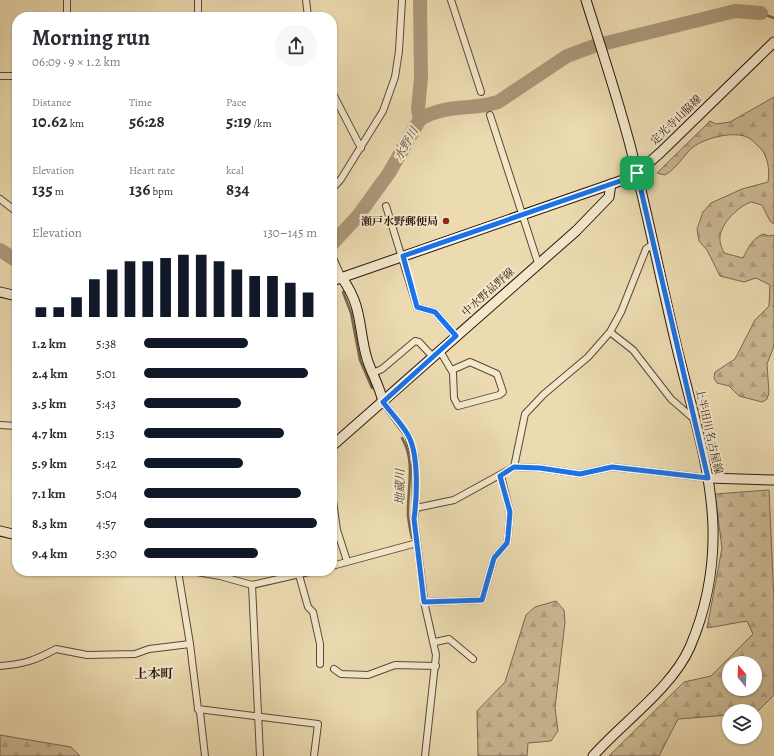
<!DOCTYPE html>
<html lang="en">
<head>
<meta charset="utf-8">
<style>
	body { margin:0; font-family:Alegreya,"Noto Serif JP",serif; background:#f7f7f7; color:#2b2b33; height:100vh; display:flex; flex-direction:column; font-size:15px; white-space:nowrap }
	* { box-sizing:border-box; margin:0 }
	p { font-size:13px; color:#7c7c81 }
	.icon { flex:none; width:22px; height:22px; fill:none; stroke:currentColor; stroke-width:2; stroke-linecap:round; stroke-linejoin:round }
	.map { position:relative; flex:1; overflow:hidden }
	.panel { position:absolute; left:12px; top:12px; width:325px; height:564px; display:flex; flex-direction:column; background:#fff; border-radius:16px; box-shadow:0 1px 3px #0004 }
	.panel>* { flex:none }
	.needle { width:26px; rotate:341deg }
	.controls { position:absolute; left:722px; top:656px; display:grid; gap:8px }
	.controls a { display:grid; place-items:center; width:40px; height:40px; border-radius:50%; background:#fff; box-shadow:0 1px 3px #0004; font-size:20px }
	.pin { position:absolute; display:grid; place-items:center; width:34px; height:34px; color:#fff; margin:-17px; border-radius:8px; box-shadow:0 2px 6px #0006 }
	.round { display:grid; place-items:center; flex:none; width:42px; height:42px; border-radius:21px; background:#f7f7f7 }
	.overview { display:flex; align-items:center; justify-content:space-between; height:68px; padding:0 20px }
	h1 { font-size:22px; font-weight:700; line-height:30px }
	.stats { display:grid; grid-template-columns:repeat(3,1fr); gap:6px; height:68px; padding:4px 20px }
	.stats div { display:grid; align-content:center }
	.stats b { font-size:17px; font-weight:700 }
	.stats small { font-size:11px; font-weight:400 }
	.stats p { font-size:11px }
	.chart { height:112px; padding:8px 20px }
	.chart p { display:flex; justify-content:space-between }
	.chart svg { width:100%; height:72px; margin-top:4px; stroke:#111827; stroke-width:6 }
	ul { padding:0 20px; list-style:none; font-size:13px }
	li { display:grid; grid-template-columns:64px 48px 1fr; align-items:center; height:30px }
	li i { height:10px; border-radius:5px; background:#111827 }
	.map>svg:first-child { display:block }
	.forest { fill:url(#forest-firs); stroke:#7b6752; fill-rule:evenodd }
	.lines { fill:none; stroke-linecap:round; stroke-linejoin:round }
	.stream { stroke:#77644f; stroke-width:2.5 }
	.river { stroke:#aa987a; stroke-width:14 }
	.street-casing { stroke:#5b4637; stroke-width:8 }
	.secondary-casing { stroke:#2b150e; stroke-width:11 }
	.street { stroke:#f3e8cc; stroke-width:6 }
	.secondary { stroke:#f3e8cc; stroke-width:9 }
	.route-casing { stroke:#fff; stroke-width:8 }
	.route { stroke:#1a73e8; stroke-width:5 }
	.poi-dot { fill:#8f2418; stroke:#f3e8cc; stroke-width:1.5 }
	.labels { text-anchor:middle; dominant-baseline:central; stroke-width:4; stroke-linejoin:round; paint-order:stroke }
	.street-label { font-size:11px; fill:#2b150e; stroke:#f3e8cc }
	.poi-label { font-size:11px; font-weight:bold; fill:#2b150e; stroke:#f3e8cc; text-anchor:end }
	.water-label { font-size:12px; font-style:italic; fill:#5e4939; stroke:#f3e8cc }
	.quarter-label { font-size:13px; font-weight:bold; fill:#2b150e; stroke:#f3e8cc }
</style>
</head>
<body>
<div class="map">
<svg width="774" height="756" viewBox="0 0 774 756">
	<defs>
		<pattern id="forest-firs" width="22" height="20" patternUnits="userSpaceOnUse"><rect width="22" height="20" fill="#cbb995"/><path d="M5 1l3.5 6h-7zM16 11l3.5 6h-7z" fill="#ae9e7f"/></pattern>
	</defs>
	<rect width="100%" height="100%" fill="#ecdbb1"/>
	<filter id="stains"><feTurbulence type="fractalNoise" baseFrequency=".005" numOctaves="4"/><feColorMatrix values="0 0 0 0 .2 0 0 0 0 .09 0 0 0 0 .02 0 0 0 .5 -.17"/></filter>
	<radialGradient id="worn" r=".72"><stop offset=".6" stop-color="#630" stop-opacity="0"/><stop offset="1" stop-color="#630" stop-opacity=".3"/></radialGradient>
	<g class="forest">
		<path d="M774,97V224L770,221L762,205L751,202C737,207 718,226 720,241C720,245 723,250 724,253L743,258C748,248 752,239 763,234L769,236L774,235V346L767,364L769,393L767,399L762,402L739,396L729,386L717,383L714,378L715,372L735,359L755,320L769,306L770,285L756,278L744,282L720,276L707,250L699,241L697,229L703,212L711,203L742,189L768,182C770,170 768,154 758,146C755,143 752,140 749,138C735,130 705,138 693,147C683,156 676,169 665,175L657,173L710,121L716,124L730,122Z"/>
		<path d="M769,490L774,601V695L756,713L755,711H729V715L678,719L659,756H609L684,682L711,676L753,634L747,621L707,628L722,548L715,494ZM729,663H755V689H729Z"/>
		<polygon points="556,601 564,610 565,622 555,708 558,731 551,741 528,743 527,756 478,756 477,711 505,682 526,615 535,607"/>
		<polygon points="0,735 71,747 80,756 0,756"/>
	</g>
	<g class="lines">
		<g class="stream">
			<polyline points="761,13 774,18"/>
			<polyline points="343,292 351,313 360,360 372,388"/>
			<path d="M402,438C416,461 407,490 408,516C409,523 410,531 412,538"/>
		</g>
		<g class="river">
			<path d="M420,119C448,103 471,111 498,102L567,56L594,46L735,11L761,13"/>
			<polyline points="332,244 358,216 389,173 420,119 418,109 421,78 420,0"/>
			<polyline points="0,250 17,261"/>
		</g>
		<defs>
			<g id="street">
				<polyline points="67,0 67,17"/>
				<polyline points="306,0 308,17"/>
				<polyline points="451,0 481,92"/>
				<polyline points="198,17 198,0"/>
				<polyline points="0,76 17,76"/>
				<polyline points="332,92 361,148"/>
				<polyline points="490,115 538,263"/>
				<polyline points="332,189 341,179 383,111 395,77 399,51 402,0"/>
				<polyline points="0,199 17,212"/>
				<polyline points="386,206 417,307 435,312 456,336"/>
				<polyline points="332,256 342,278"/>
				<polyline points="610,332 633,350 671,399 694,419"/>
				<polyline points="440,351 453,373 454,398 458,406 499,395 503,392 497,374 470,362 452,370"/>
				<polyline points="373,373 382,369 415,341 419,342 433,357"/>
				<polyline points="383,402 408,435 415,457 416,508 414,519 417,543 425,606 436,655 425,756"/>
				<polyline points="0,425 17,426"/>
				<polyline points="514,467 525,414 544,394 588,357 610,332 621,312 646,249 653,244"/>
				<polyline points="332,493 337,530 347,561"/>
				<polyline points="416,508 454,500 514,467 540,468 580,474 612,467 708,478"/>
				<polyline points="332,566 417,543"/>
				<polyline points="178,571 190,644 198,709 318,724 314,756"/>
				<polyline points="191,571 220,576 252,585 313,571"/>
				<polyline points="299,575 308,607 313,612 320,644 320,664"/>
				<polyline points="252,585 260,756"/>
				<polyline points="424,602 482,600 494,558 507,543 508,536 510,512 501,476"/>
				<polyline points="435,642 449,639 473,659"/>
				<path d="M0,666C24,664 34,661 56,649L87,655L135,654L149,649L190,644"/>
				<polyline points="334,669 341,674 368,675 395,665 436,666"/>
				<polyline points="198,709 200,712 205,756"/>
			</g>
			<g id="secondary">
				<path d="M586,0C601,48 617,96 630,145C647,211 660,277 676,344C690,404 711,465 713,527C714,567 706,610 690,647C672,688 623,722 593,756"/>
				<path d="M342,278C363,307 358,328 367,359C372,374 380,387 383,402"/>
				<polyline points="332,281 623,180 637,173 660,153 774,42"/>
				<polyline points="0,292 17,296"/>
				<polyline points="332,446 576,231 609,197 611,184"/>
				<polyline points="708,478 774,480"/>
				<polyline points="0,531 17,535"/>
			</g>
		</defs>
		<use href="#street" class="street-casing"/>
		<use href="#secondary" class="secondary-casing"/>
		<use href="#street" class="street"/>
		<use href="#secondary" class="secondary"/>
	</g>
	<g class="lines">
		<defs>
			<path id="route" d="M637,173L708,478L612,467L580,474L540,468L514,467L500,476L510,512L508,536L507,543L494,558L482,600L424,602L414,519C417,497 419,454 408,435C401,423 391,413 383,402L456,336L435,312L417,307L403,256L623,180Z"/>
		</defs>
		<use href="#route" class="route-casing"/>
		<use href="#route" class="route"/>
	</g>
	<circle class="poi-dot" cx="446" cy="221" r="4"/>
	<g class="labels">
		<g class="street-label">
			<text transform="translate(676 120) rotate(-44)">定光寺山脇線</text>
			<text transform="translate(488 292) rotate(-42)">中水野品野線</text>
			<text transform="translate(709 431) rotate(77)">上半田川名古屋線</text>
		</g>
		<g class="poi-label">
			<text x="438" y="221">瀬戸水野郵便局</text>
		</g>
		<g class="water-label">
			<text transform="translate(406 144) rotate(-60)">水野川</text>
			<text transform="translate(400 487) rotate(-89)">地蔵川</text>
		</g>
		<g class="quarter-label">
			<text x="154" y="673">上本町</text>
		</g>
	</g>
	<rect width="100%" height="100%" filter="url(#stains)"/>
	<rect width="100%" height="100%" fill="url(#worn)"/>
</svg>
<div class="controls">
<a><svg class="needle" viewBox="-14 -14 28 28"><path d="M0-13l5 13h-10z" fill="#e53935"/><path d="M0 13l5-13h-10z" fill="#7c7c81"/></svg></a>
<a><svg class="icon" aria-label="layers" viewBox="0 0 24 24"><path d="M12 4l9 5-9 5-9-5zM3 14l9 5 9-5"/></svg></a>
</div>
<div class="pin" style="left:637px;top:173px;background:#1e9e55"><svg class="icon" aria-label="arrive" viewBox="0 0 24 24"><path d="M6 21V4h12l-3 4 3 4H6"/></svg></div>
<section class="panel">
<div class="overview"><div><h1>Morning run</h1><p>06:09 · 9 × 1.2 km</p></div><a class="round"><svg class="icon" aria-label="share" viewBox="0 0 24 24"><path d="M12 15V3M7 8l5-5 5 5M5 13v7h14v-7"/></svg></a></div>
<div class="stats">
<div><p>Distance</p><b>10.62<small> km</small></b></div>
<div><p>Time</p><b>56:28</b></div>
<div><p>Pace</p><b>5:19<small> /km</small></b></div>
</div>
<div class="stats">
<div><p>Elevation</p><b>135<small> m</small></b></div>
<div><p>Heart rate</p><b>136<small> bpm</small></b></div>
<div><p>kcal</p><b>834</b></div>
</div>
<div class="chart"><p><span>Elevation</span>130–145 m</p>
<svg viewBox="0 0 160 44" preserveAspectRatio="none"><path d="M5 44V38M15 44V38M25 44V32M35 44V21M45 44V15M55 44V10M65 44V10M75 44V8M85 44V6M95 44V6M105 44V10M115 44V15M125 44V19M135 44V19M145 44V23M155 44V29"/></svg>
</div>
<ul>
<li><b>1.2 km</b>5:38<i style="width:60%"></i></li>
<li><b>2.4 km</b>5:01<i style="width:95%"></i></li>
<li><b>3.5 km</b>5:43<i style="width:56%"></i></li>
<li><b>4.7 km</b>5:13<i style="width:81%"></i></li>
<li><b>5.9 km</b>5:42<i style="width:57%"></i></li>
<li><b>7.1 km</b>5:04<i style="width:91%"></i></li>
<li><b>8.3 km</b>4:57<i style="width:100%"></i></li>
<li><b>9.4 km</b>5:30<i style="width:66%"></i></li>
</ul>
</section>
</div>
</body>
</html>
